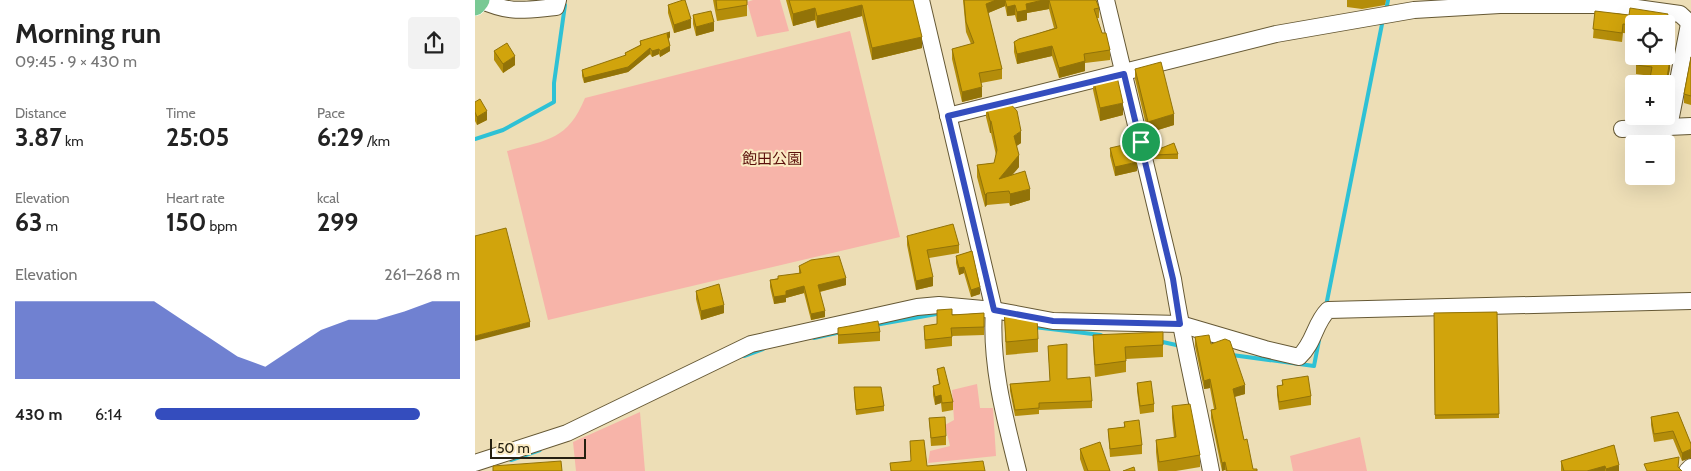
<!DOCTYPE html>
<html lang="en">
<head>
<meta charset="utf-8">
<style>
	body { margin:0; font-family:Cabin,"Noto Sans JP",sans-serif; background:#f2f2f2; color:#222; height:100vh; display:flex; flex-direction:column; font-size:19px; white-space:nowrap }
	* { box-sizing:border-box; margin:0 }
	p { font-size:16px; color:#767676 }
	.icon { flex:none; width:28px; height:28px; fill:none; stroke:currentColor; stroke-width:2; stroke-linecap:round; stroke-linejoin:round }
	.map { position:relative; flex:1; overflow:hidden }
	.sheet { display:flex; flex-direction:column; background:#fff; width:475px }
	.sheet>* { flex:none }
	.controls { position:absolute; left:1150px; top:15px; display:grid; gap:10px }
	.controls a { display:grid; place-items:center; width:50px; height:50px; border-radius:5px; background:#fff; box-shadow:0 5px 20px #0002; font-size:25px }
	.scale { position:absolute; left:15px; bottom:12px; width:96px; box-sizing:border-box; padding-left:5px; border:2px solid #252011; border-top:0; font-size:14px; line-height:18px; white-space:nowrap; color:#252011; -webkit-text-stroke:4px #fbebc3; paint-order:stroke }
	.pin { position:absolute; display:grid; place-items:center; width:42px; height:42px; color:#fff; margin:-21px; border:2px solid #fff; border-radius:50%; box-shadow:0 1px 5px #0007 }
	.round { display:grid; place-items:center; flex:none; width:52px; height:52px; border-radius:5px; background:#f2f2f2 }
	.headline { display:flex; align-items:center; justify-content:space-between; height:85px; padding:0 15px }
	h1 { font-size:28px; font-weight:800; line-height:38px }
	.metrics { display:grid; grid-template-columns:repeat(3,1fr); gap:8px; height:85px; padding:5px 15px }
	.metrics div { display:grid; align-content:center }
	.metrics b { font-size:25px; font-weight:800 }
	.metrics small { font-size:14px; font-weight:400 }
	.metrics p { font-size:14px }
	.chart { height:140px; padding:10px 15px }
	.chart p { display:flex; justify-content:space-between }
	.chart svg { width:100%; height:90px; margin-top:5px; fill:#344dbe; opacity:.7 }
	ul { padding:0 15px; list-style:none; font-size:16px }
	li { display:grid; grid-template-columns:80px 60px 1fr; align-items:center; height:38px }
	li i { height:12px; border-radius:6px; background:#344dbe }
	main { display:flex; flex:1; min-height:0 }
	.map>svg:first-child { display:block }
	.green { fill:#f7b4a9 }
	.lines { fill:none; stroke-linecap:round; stroke-linejoin:round }
	.stream { stroke:#2ec1d5; stroke-width:4 }
	.minor-casing { stroke:#655834; stroke-width:18 }
	.major-casing { stroke:#fff; stroke-width:22 }
	.minor { stroke:#fff; stroke-width:16 }
	.major { stroke:#79c994; stroke-width:21 }
	.wall { fill:#b48d0a }
	.shaded-wall { fill:#927308 }
	.building { fill:#d1a40c; stroke:#927308 }
	.route-casing { stroke:#fff; stroke-width:10 }
	.route { stroke:#344dbe; stroke-width:6 }
	.labels { text-anchor:middle; dominant-baseline:central; stroke-width:4; stroke-linejoin:round; paint-order:stroke }
	.park-label { font-size:15px; fill:#5b100b; stroke:#fbebc3 }
</style>
</head>
<body>
<main>
<section class="sheet">
<div class="headline"><div><h1>Morning run</h1><p>09:45 · 9 × 430 m</p></div><a class="round"><svg class="icon" aria-label="share" viewBox="0 0 24 24"><path d="M12 15V3M7 8l5-5 5 5M5 13v7h14v-7"/></svg></a></div>
<div class="metrics">
<div><p>Distance</p><b>3.87<small> km</small></b></div>
<div><p>Time</p><b>25:05</b></div>
<div><p>Pace</p><b>6:29<small> /km</small></b></div>
</div>
<div class="metrics">
<div><p>Elevation</p><b>63<small> m</small></b></div>
<div><p>Heart rate</p><b>150<small> bpm</small></b></div>
<div><p>kcal</p><b>299</b></div>
</div>
<div class="chart"><p><span>Elevation</span>261–268 m</p>
<svg viewBox="0 0 160 44" preserveAspectRatio="none"><path d="M0 44V6L10 6L20 6L30 6L40 6L50 6L60 15L70 24L80 33L90 38L100 29L110 20L120 15L130 15L140 11L150 6L160 6V44z"/></svg>
</div>
<ul>
<li><b>430 m</b>6:14<i style="width:87%"></i></li>
</ul>
</section>
<div class="map">
<svg width="1216" height="471" viewBox="0 0 1216 471">
	<rect width="100%" height="100%" fill="#eddeb6"/>
	<g class="green">
		<polygon points="278,0 305,0 314,31 282,37 272,2"/>
		<path d="M375,31L425,237L73,320L32,151C72,140 93,140 110,98Z"/>
		<polygon points="502,384 505,408 518,408 521,456 453,463 455,451 475,446 470,425 479,420 477,390"/>
		<polygon points="165,412 170,471 101,471 98,442"/>
		<polygon points="885,437 892,471 818,471 815,456"/>
	</g>
	<g class="lines">
		<g class="stream">
			<polyline points="911,10 913,0"/>
			<polyline points="0,139 28,130 79,102 79,83 90,5"/>
			<polyline points="851,306 908,19"/>
			<polyline points="400,325 467,313"/>
			<polyline points="559,327 626,335"/>
			<polyline points="339,338 366,332"/>
			<polyline points="683,341 706,346"/>
			<polyline points="757,355 839,366 844,340"/>
			<polyline points="269,356 288,349"/>
			<polyline points="36,460 65,450"/>
		</g>
		<defs>
			<g id="minor">
				<path d="M5,0C36,14 49,10 81,7L83,0"/>
				<path d="M446,0L519,310C515,364 530,419 543,471"/>
				<path d="M631,0L698,279C708,344 724,407 736,471"/>
				<polyline points="473,116 801,34 939,10 1025,5 1141,5 1205,14 1216,24"/>
				<polyline points="1194,127 1214,24"/>
				<polyline points="1147,129 1216,126"/>
				<path d="M0,463L92,433L276,344L442,307L464,305L519,310L578,321L705,324L790,349L824,357C840,342 839,324 853,310L1216,301"/>
				<polyline points="1212,471 1216,467"/>
			</g>
			<polyline id="major" points="0,5 4,0"/>
		</defs>
		<use href="#minor" class="minor-casing"/>
		<use href="#major" class="major-casing"/>
		<use href="#minor" class="minor"/>
		<use href="#major" class="major"/>
	</g>
	<g class="wall">
		<polygon points="238,0 272,0 272,16 242,21"/>
		<polygon points="311,0 438,0 447,48 397,60 387,16 342,28 340,20 318,26"/>
		<polygon points="488,0 621,0 624,8 624,18 622,18 627,33 635,50 635,60 610,63 610,71 584,78 577,56 542,64 539,52 539,42 579,28 574,9 552,13 552,20 542,22 540,15 532,16 530,6 513,13 527,69 527,79 506,83 507,97 487,102 477,59 477,49 496,44 491,32"/>
		<polygon points="872,0 911,0 910,5 887,9 872,7"/>
		<polygon points="193,5 216,28 199,33 193,13"/>
		<polygon points="1120,11 1193,22 1159,24 1159,34 1148,33 1147,42 1118,38"/>
		<polygon points="218,15 239,31 221,36 218,24"/>
		<polygon points="195,37 194,39 195,51 185,57 184,54 177,57 175,54 153,72 109,83 107,76 107,70 150,56 150,53 165,45 165,41"/>
		<polygon points="19,51 40,65 28,73 19,60"/>
		<polygon points="1179,57 1195,68 1191,89 1191,84 1176,76 1161,74 1161,65"/>
		<polygon points="1216,57 1216,105 1209,103 1209,94"/>
		<polygon points="660,69 699,125 673,133 660,79"/>
		<polygon points="618,78 648,115 625,121 618,90"/>
		<polygon points="0,102 12,120 2,125 0,121"/>
		<polygon points="511,105 546,143 541,146 544,167 537,175 555,200 535,206 534,203 512,205 510,207 502,177 502,165 519,163 521,155 516,133 515,133 511,117"/>
		<polygon points="1176,116 1186,116 1186,117 1176,118"/>
		<polygon points="635,148 662,171 640,176 635,156"/>
		<polygon points="679,151 703,154 703,159 679,159"/>
		<polygon points="432,236 484,245 484,253 454,258 458,286 441,290 432,245"/>
		<polygon points="497,251 505,294 496,297 489,273 484,275 481,263 481,256"/>
		<polygon points="324,266 371,285 345,292 350,317 336,320 329,293 311,298 311,302 299,304 295,287 295,280 324,273"/>
		<polygon points="221,291 249,313 226,320 221,299"/>
		<polygon points="529,309 563,339 563,352 531,355"/>
		<polygon points="1022,312 1024,418 960,419 959,313"/>
		<polygon points="509,313 509,335 477,336 477,346 450,349 449,326 462,324 477,315"/>
		<polygon points="363,328 405,332 405,341 363,344"/>
		<polygon points="618,335 688,345 688,357 651,359 651,372 620,377 618,346"/>
		<polygon points="720,337 736,344 770,394 760,397 769,440 778,469 782,471 751,471 750,470 747,471 736,418 736,410 739,409 735,388 729,389 720,346"/>
		<polygon points="573,346 592,379 617,401 617,408 564,410 564,414 540,416 535,391 535,384 575,381"/>
		<polygon points="462,369 478,402 478,410 467,412 466,403 460,405 458,395 458,386 464,385"/>
		<polygon points="807,380 836,396 836,405 804,410 802,395 802,386 807,385"/>
		<polygon points="662,383 679,404 679,412 665,414 662,391"/>
		<polygon points="379,392 409,406 409,411 381,415"/>
		<polygon points="697,406 725,455 725,467 701,471 683,471 681,452 681,440 699,438 697,418"/>
		<polygon points="1203,412 1216,444 1207,461 1198,439 1179,442 1176,425 1176,417"/>
		<polygon points="454,418 471,436 471,445 456,446"/>
		<polygon points="649,422 667,445 667,454 635,457 633,429 649,427"/>
		<polygon points="1139,445 1144,471 1086,471 1086,461"/>
		<polygon points="605,449 635,471 609,471 605,459"/>
	</g>
	<g class="shaded-wall">
		<polygon points="521,0 530,0 530,6 511,14 511,4"/>
		<polygon points="568,0 574,0 574,9 552,13 552,20 542,22 542,12 551,4"/>
		<polygon points="387,5 387,16 342,28 342,16"/>
		<polygon points="540,5 540,15 532,16 532,7"/>
		<polygon points="340,8 340,20 318,26 318,14"/>
		<polygon points="1193,14 1193,22 1191,28 1191,24 1190,24"/>
		<polygon points="216,19 216,28 199,33 199,25"/>
		<polygon points="239,22 239,31 221,36 221,27"/>
		<polygon points="195,32 195,37 192,40 192,34"/>
		<polygon points="447,37 447,48 397,60 397,48"/>
		<polygon points="195,46 195,51 185,57 185,51"/>
		<polygon points="577,46 577,56 542,64 542,54"/>
		<polygon points="175,48 175,54 153,72 109,83 109,78"/>
		<polygon points="184,49 184,54 177,57 177,51"/>
		<polygon points="40,56 40,65 28,73 28,64"/>
		<polygon points="1195,59 1195,68 1191,89 1191,84"/>
		<polygon points="610,61 610,71 584,78 584,68"/>
		<polygon points="507,87 507,97 487,102 487,92"/>
		<polygon points="648,103 648,115 625,121 625,108"/>
		<polygon points="12,111 12,120 2,125 2,117"/>
		<polygon points="699,114 699,125 673,133 673,122"/>
		<rect x="515" y="121" width="1" height="12"/>
		<polygon points="546,131 546,143 539,148 539,136"/>
		<polygon points="544,155 544,167 524,190 524,179"/>
		<polygon points="662,162 662,171 640,176 640,167"/>
		<polygon points="555,189 555,200 535,206 535,194"/>
		<polygon points="512,193 512,205 510,207 510,195"/>
		<polygon points="489,267 489,273 484,275 484,268"/>
		<polygon points="458,277 458,286 441,290 441,281"/>
		<polygon points="371,278 371,285 343,292 343,285"/>
		<polygon points="329,286 329,293 311,298 311,302 299,304 299,297 311,291"/>
		<polygon points="505,287 505,294 496,297 496,290"/>
		<polygon points="249,305 249,313 226,320 226,311"/>
		<polygon points="350,311 350,317 336,320 336,314"/>
		<polygon points="55,322 55,327 0,341 0,336"/>
		<polygon points="735,379 735,388 729,389 729,381"/>
		<polygon points="770,385 770,394 758,397 758,389"/>
		<polygon points="466,395 466,403 460,405 460,397"/>
		<polygon points="1216,449 1216,458 1207,461 1207,453"/>
		<polygon points="750,462 750,470 747,471 747,463"/>
		<polygon points="1144,465 1144,471 1131,471 1131,469"/>
		<polygon points="1130,466 1130,471 1112,471"/>
	</g>
	<g class="building">
		<polygon points="208,0 210,0 216,19 199,25 193,5"/>
		<polygon points="241,0 272,0 272,5 242,10"/>
		<polygon points="314,0 438,0 447,37 397,48 387,5 342,16 340,8 318,14"/>
		<polygon points="489,0 521,0 511,4 527,69 504,73 507,87 487,92 477,49 499,43 491,22"/>
		<polygon points="530,0 568,0 551,4 552,10 542,12 540,5 532,7"/>
		<polygon points="574,0 621,0 624,8 619,9 627,33 631,33 635,50 609,54 610,61 584,68 577,46 542,54 539,42 544,39 582,28"/>
		<polygon points="1155,8 1193,14 1190,24 1159,24 1159,25 1148,24 1147,33 1118,29 1120,11 1154,15"/>
		<polygon points="236,11 239,22 221,27 218,15"/>
		<polygon points="195,32 192,34 195,46 185,51 184,49 177,51 175,48 153,67 109,78 107,70 151,55 150,53 166,45 165,41"/>
		<polygon points="32,43 40,56 28,64 19,51"/>
		<polygon points="1162,56 1179,56 1195,59 1191,84 1174,84 1177,67 1161,65"/>
		<polygon points="1216,57 1216,96 1209,94"/>
		<polygon points="686,62 699,114 673,122 660,69"/>
		<polygon points="641,72 648,103 625,108 618,78"/>
		<polygon points="5,99 12,111 2,117 0,112 0,102"/>
		<polygon points="532,100 542,111 546,131 539,136 544,155 524,179 550,171 555,189 535,194 534,191 512,193 510,195 502,165 519,163 522,150 516,121 515,121 511,105"/>
		<polygon points="657,143 662,162 640,167 635,148"/>
		<polygon points="699,143 703,154 679,155 679,151"/>
		<polygon points="478,224 484,245 452,250 458,277 441,281 432,236"/>
		<polygon points="31,228 55,322 0,336 0,236"/>
		<polygon points="497,251 505,287 496,290 489,267 484,268 481,256"/>
		<polygon points="364,256 371,278 343,285 350,311 336,314 329,286 311,291 311,295 299,297 295,280 303,279 303,276 326,273 324,266 336,260"/>
		<polygon points="244,284 249,305 226,311 221,291"/>
		<polygon points="477,309 477,315 509,313 509,327 476,328 477,337 450,340 449,326 462,324 462,310"/>
		<polygon points="529,309 562,316 563,339 531,342"/>
		<polygon points="1022,312 1024,414 960,415 959,313"/>
		<polygon points="403,321 405,332 363,335 363,328"/>
		<polygon points="688,332 688,345 650,347 651,361 620,365 618,335"/>
		<polygon points="734,335 736,344 750,339 755,341 770,385 758,389 769,440 772,439 778,469 782,469 782,471 752,471 750,462 747,463 736,410 741,409 735,379 729,381 720,337"/>
		<polygon points="592,344 592,379 615,377 617,401 564,403 564,408 540,410 535,384 575,381 573,346"/>
		<polygon points="469,367 478,402 467,403 466,395 460,397 458,386 465,384 462,369"/>
		<polygon points="833,376 836,396 804,402 802,386 808,385 807,380"/>
		<polygon points="676,381 679,404 665,406 662,383"/>
		<polygon points="379,387 406,387 409,406 381,410"/>
		<polygon points="715,404 725,455 684,462 681,440 701,437 697,406"/>
		<polygon points="1203,412 1216,444 1216,449 1207,453 1198,431 1179,434 1176,417"/>
		<polygon points="470,417 471,436 456,438 454,418"/>
		<polygon points="664,420 667,445 635,449 633,429 650,427 649,422"/>
		<polygon points="449,440 452,466 508,461 510,471 416,471 415,463 436,461 435,441"/>
		<polygon points="625,442 635,471 613,471 605,449"/>
		<polygon points="1139,445 1144,465 1131,469 1130,466 1112,471 1089,471 1086,461"/>
		<polygon points="1204,457 1203,467 1207,471 1172,471 1169,464"/>
		<polygon points="86,461 87,471 18,471 18,466"/>
		<polygon points="659,467 660,471 648,471"/>
	</g>
	<g class="lines">
		<defs>
			<polygon id="route" points="649,74 698,279 705,324 578,321 519,310 473,116"/>
		</defs>
		<use href="#route" class="route-casing"/>
		<use href="#route" class="route"/>
	</g>
	<g class="labels">
		<g class="park-label">
			<text x="297" y="159">飽田公園</text>
		</g>
	</g>
</svg>
<div class="controls">
<a><svg class="icon" aria-label="locate" viewBox="0 0 24 24"><circle cx="12" cy="12" r="6"/><path d="M12 2v4M12 18v4M2 12h4M18 12h4"/></svg></a>
<a>+</a>
<a>−</a>
</div>
<div class="scale">50 m</div>
<div class="pin" style="left:666px;top:142px;background:#1e9e55"><svg class="icon" aria-label="arrive" viewBox="0 0 24 24"><path d="M6 21V4h12l-3 4 3 4H6"/></svg></div>
</div>
</main>
</body>
</html>
